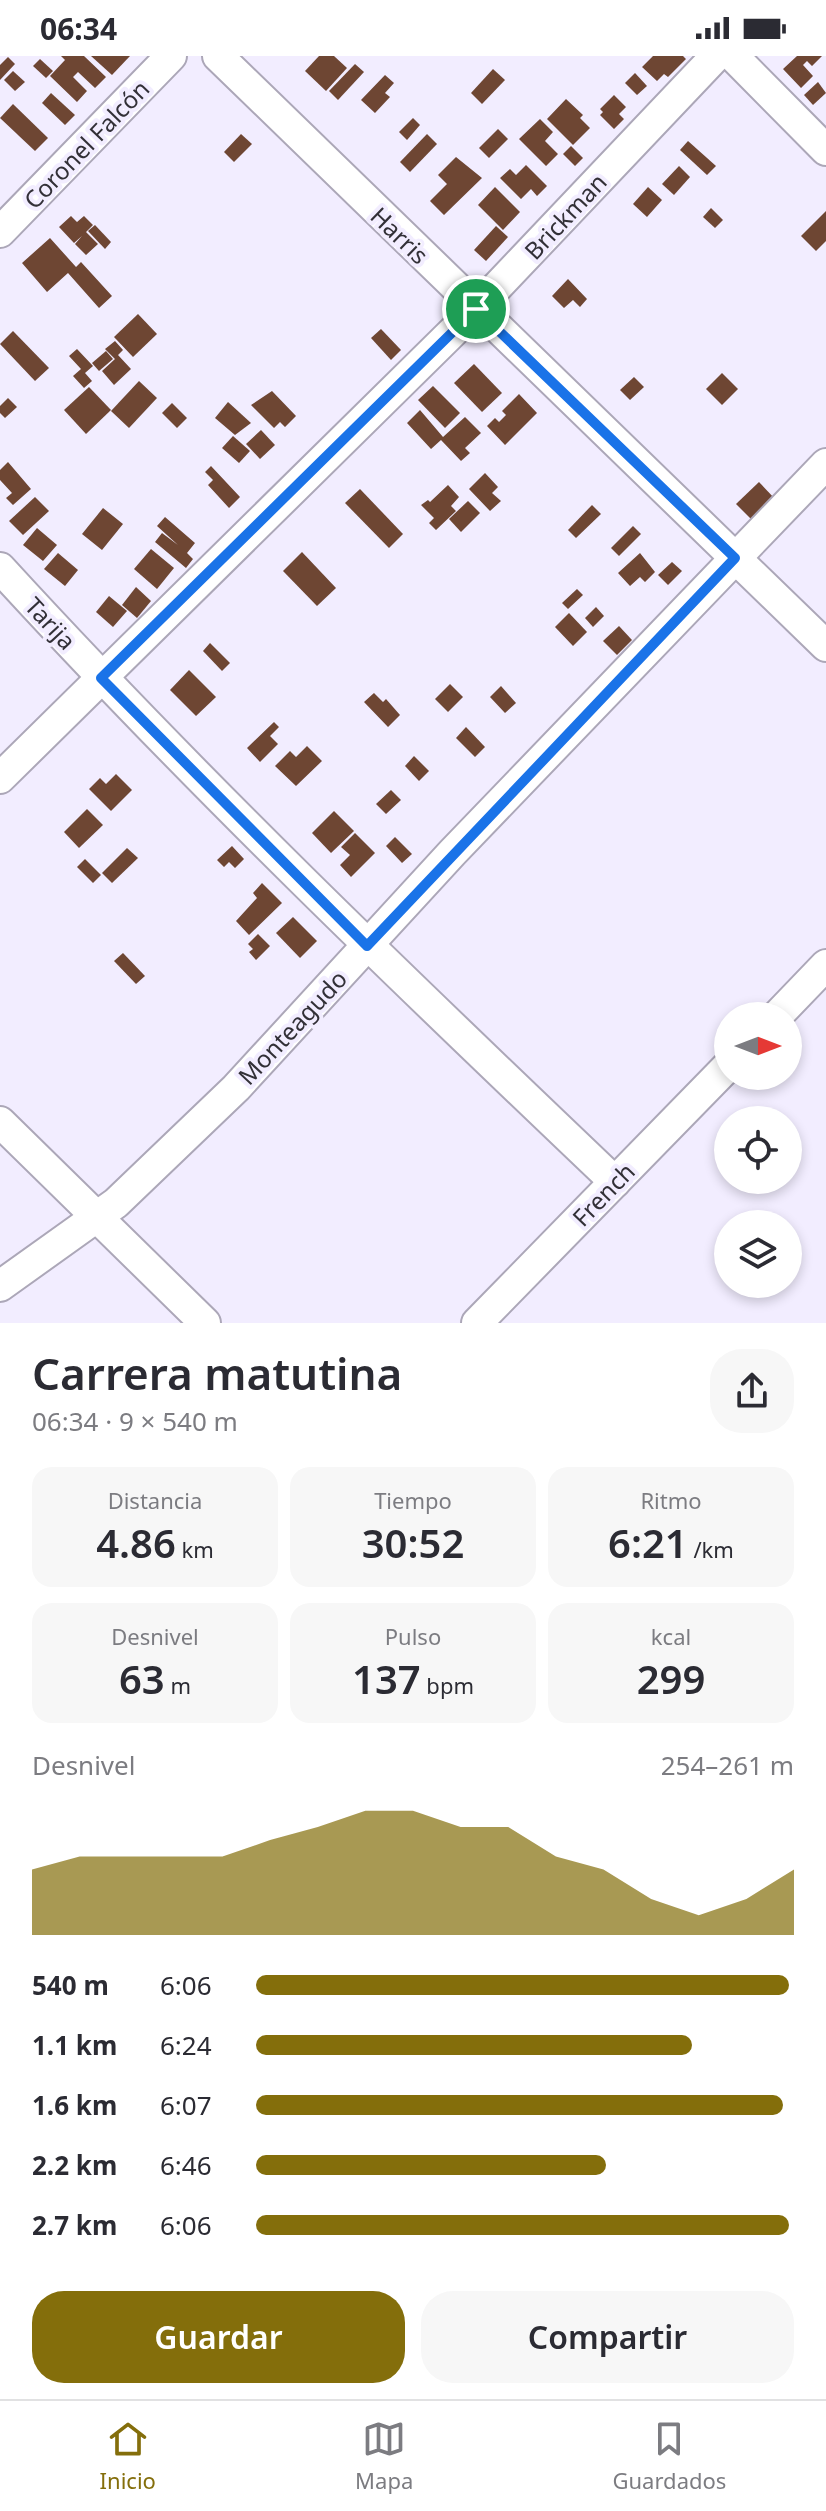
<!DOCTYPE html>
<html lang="es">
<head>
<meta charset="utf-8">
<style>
	body { margin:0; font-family:"Noto Sans",sans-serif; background:#f7f7f7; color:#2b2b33; height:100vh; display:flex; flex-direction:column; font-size:30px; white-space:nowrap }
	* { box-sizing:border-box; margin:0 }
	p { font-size:26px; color:#7c7c81 }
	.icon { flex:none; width:44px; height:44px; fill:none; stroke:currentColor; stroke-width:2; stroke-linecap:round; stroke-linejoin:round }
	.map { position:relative; height:1267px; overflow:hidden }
	.details { display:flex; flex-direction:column; background:#fff; flex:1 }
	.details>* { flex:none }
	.needle { width:52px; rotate:90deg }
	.tools { position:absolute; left:714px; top:946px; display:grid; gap:16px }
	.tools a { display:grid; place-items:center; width:88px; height:88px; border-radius:50%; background:#fff; box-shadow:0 4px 12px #0003; font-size:40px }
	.pin { position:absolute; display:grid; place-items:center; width:68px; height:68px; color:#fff; margin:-34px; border:4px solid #fff; border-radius:50%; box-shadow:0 2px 8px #0007 }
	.round { display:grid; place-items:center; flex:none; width:84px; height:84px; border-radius:32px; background:#f7f7f7 }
	.overview { display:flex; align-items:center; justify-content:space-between; height:136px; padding:0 32px }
	h1 { font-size:44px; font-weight:600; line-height:60px }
	.stats { display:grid; grid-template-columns:repeat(3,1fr); gap:12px; height:136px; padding:8px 32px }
	.stats div { display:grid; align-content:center; border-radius:20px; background:#f7f7f7; text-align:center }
	.stats b { font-size:40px; font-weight:600 }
	.stats small { font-size:22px; font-weight:400 }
	.stats p { font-size:22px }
	.chart { height:224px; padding:16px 32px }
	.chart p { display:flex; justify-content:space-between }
	.chart svg { width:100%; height:144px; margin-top:8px; fill:#846e0b; opacity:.7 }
	.action { display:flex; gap:16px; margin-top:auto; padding:16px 32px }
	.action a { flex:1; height:92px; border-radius:32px; background:#846e0b; color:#fff; font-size:32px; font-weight:600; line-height:92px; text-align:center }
	.action a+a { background:#f7f7f7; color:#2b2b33 }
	ul { padding:0 32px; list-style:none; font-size:26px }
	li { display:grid; grid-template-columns:128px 96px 1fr; align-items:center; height:60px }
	li i { height:20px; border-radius:10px; background:#846e0b }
	.status { display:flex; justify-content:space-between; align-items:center; height:56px; padding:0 40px; background:#fff; direction:ltr }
	.status svg { height:22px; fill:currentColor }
	.dock { display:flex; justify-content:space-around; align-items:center; height:112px; border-top:2px solid #e1e1e2; background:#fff; font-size:22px; color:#7c7c81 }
	.dock a { display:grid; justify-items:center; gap:4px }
	.dock .selected { color:#846e0b }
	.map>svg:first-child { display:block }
	.building { fill:#6e4633 }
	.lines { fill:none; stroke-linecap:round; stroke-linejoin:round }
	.minor-casing { stroke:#aca7b8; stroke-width:34 }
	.minor { stroke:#fff; stroke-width:30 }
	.route-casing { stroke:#fff; stroke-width:16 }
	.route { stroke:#1a73e8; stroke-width:10 }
	.labels { text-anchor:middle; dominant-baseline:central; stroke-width:8; stroke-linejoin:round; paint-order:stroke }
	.street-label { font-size:24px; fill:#323037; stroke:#f2edff }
</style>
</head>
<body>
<div class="status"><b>06:34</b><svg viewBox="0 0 49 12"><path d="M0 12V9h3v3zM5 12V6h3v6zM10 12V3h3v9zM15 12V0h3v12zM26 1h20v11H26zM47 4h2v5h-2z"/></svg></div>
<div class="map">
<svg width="826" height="1267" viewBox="0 0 826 1267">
	<rect width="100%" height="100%" fill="#f2edff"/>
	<g class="building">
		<polygon points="61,0 84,0 106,21 95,32 78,16 73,21 87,35 77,46 50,20 65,4"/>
		<polygon points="91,0 130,0 112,19"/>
		<polygon points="319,0 334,0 347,12 326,35 305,15"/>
		<polygon points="653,0 683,0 686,3 668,21 664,18 657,25 642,11"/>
		<polygon points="797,0 822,0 812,10 807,5 803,9 813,20 801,32 783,13"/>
		<polygon points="8,1 15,8 0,24 0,9"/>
		<polygon points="40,3 53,15 46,22 33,10"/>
		<polygon points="355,8 364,16 338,44 329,35"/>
		<polygon points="493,13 505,24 482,48 471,37"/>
		<polygon points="13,15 25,26 15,35 4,24"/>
		<polygon points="635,17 647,30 637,39 625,27"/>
		<polygon points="385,19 394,27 385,37 390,41 375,57 361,44"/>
		<polygon points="818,26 826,37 813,49 804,39"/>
		<polygon points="51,37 75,59 65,69 42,47"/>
		<polygon points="614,39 626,51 619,58 624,63 614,73 600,59 603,56 600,53"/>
		<polygon points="566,43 583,59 580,62 590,72 573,89 547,63"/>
		<polygon points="13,48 48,82 35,95 0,62"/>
		<polygon points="413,62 420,69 407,84 399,76"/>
		<polygon points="540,63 553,76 545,85 558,98 546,110 519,83"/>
		<polygon points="498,73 508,83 489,102 479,92"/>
		<polygon points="241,78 252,88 234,106 224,96"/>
		<polygon points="427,78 437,88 410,116 400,106"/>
		<polygon points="688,85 716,110 707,119 680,94"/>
		<polygon points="571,90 583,102 575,110 563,98"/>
		<polygon points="456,101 482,122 444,159 430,145 447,128 438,119"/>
		<polygon points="526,109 547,130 537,140 531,133 521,143 500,122 510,113 516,119"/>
		<polygon points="679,110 690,121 674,139 662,128"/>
		<polygon points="495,131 520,156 503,174 478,149"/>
		<polygon points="648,131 662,144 647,161 633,148"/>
		<polygon points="711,152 723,164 715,172 703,161"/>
		<polygon points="826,155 826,185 816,195 801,180"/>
		<polygon points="71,160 77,166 84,160 93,169 86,176 98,188 86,199 75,188 82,180 74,187 59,171"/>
		<polygon points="95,169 111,186 105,193 88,175"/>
		<polygon points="496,170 508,181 486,205 474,194"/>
		<polygon points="50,182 76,211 81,206 112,240 99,252 68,217 47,236 22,207"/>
		<polygon points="568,223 587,243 580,251 573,244 564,252 552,240"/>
		<polygon points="138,258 157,278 133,301 114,281"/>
		<polygon points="381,273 401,294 391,304 371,282"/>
		<polygon points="13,275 49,312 35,325 0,288"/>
		<polygon points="115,285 123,294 118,299 131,313 114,329 102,315 115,303 105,293"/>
		<polygon points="77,293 93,310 85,317 92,325 84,332 73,320 81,313 69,300"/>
		<polygon points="106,295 113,303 99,315 92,307"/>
		<polygon points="474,308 502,337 482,356 454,327"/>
		<polygon points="722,317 738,333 722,349 706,333"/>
		<polygon points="634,321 644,331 630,344 620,334"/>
		<polygon points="139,325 157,342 129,372 111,355"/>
		<polygon points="433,330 460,357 445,372 418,344"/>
		<polygon points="89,331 111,354 86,378 64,354"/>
		<polygon points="272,335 296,360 285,371 280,366 274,372 251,349"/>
		<polygon points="519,338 537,357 505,389 487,370 495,362 499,366 506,359 502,355"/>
		<polygon points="8,342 17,351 5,362 0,357 0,350"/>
		<polygon points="228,346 251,367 235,379 215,362"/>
		<polygon points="172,347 187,362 177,372 162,357"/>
		<polygon points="420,354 443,381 465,361 481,377 465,392 470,397 461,405 441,384 431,393 407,367"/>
		<polygon points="261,374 275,389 260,403 246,388"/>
		<polygon points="233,380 250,395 239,407 222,392"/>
		<polygon points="8,406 31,433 13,449 6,442 12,437 0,424 0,414"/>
		<polygon points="211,410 240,441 229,452 208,429 213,424 205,416"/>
		<polygon points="485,417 498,431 492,437 501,445 490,455 469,433"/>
		<polygon points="759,426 776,444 754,466 736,448"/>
		<polygon points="448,429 459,441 451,450 456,455 436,474 429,467 434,462 421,449 428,444 430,446"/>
		<polygon points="360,433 403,478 389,492 345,447"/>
		<polygon points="35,441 49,455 23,479 9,465"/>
		<polygon points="468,445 480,457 461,476 449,463"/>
		<polygon points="592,449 601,458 576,482 568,474"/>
		<polygon points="103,452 123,468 102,494 82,478"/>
		<polygon points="165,461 195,487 187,497 193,503 186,512 155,486 162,477 178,489 157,470"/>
		<polygon points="633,470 641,478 619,500 611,492"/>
		<polygon points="37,472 57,489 43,505 23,489"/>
		<polygon points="151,493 174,512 157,533 134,513"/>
		<polygon points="302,496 336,532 317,550 283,515"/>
		<polygon points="58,497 78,514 65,530 44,513"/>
		<polygon points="640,497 655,516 645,526 640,521 630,530 618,517"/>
		<polygon points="672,506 682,515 668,529 658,519"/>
		<polygon points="136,531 151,545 137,562 122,549"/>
		<polygon points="577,533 583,539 568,553 562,547"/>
		<polygon points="109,540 127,555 113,571 96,556"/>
		<polygon points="596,551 604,560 593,571 585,562"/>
		<polygon points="569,557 587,576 573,590 555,571"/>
		<polygon points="619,570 632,584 617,599 603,585"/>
		<polygon points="210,587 230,607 222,615 203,595"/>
		<polygon points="189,614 216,641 196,660 170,634"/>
		<polygon points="450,628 463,641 448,656 435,643"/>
		<polygon points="501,630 516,647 505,657 490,641"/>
		<polygon points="374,637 383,646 386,643 400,659 388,671 364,646"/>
		<polygon points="274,666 279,671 270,680 278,688 260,706 247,692"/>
		<polygon points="466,671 485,691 475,701 456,682"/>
		<polygon points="307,690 322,705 296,730 275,710 290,695 296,701"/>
		<polygon points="414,700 429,715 419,725 405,710"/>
		<polygon points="116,718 132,734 111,755 89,733 100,722 106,728"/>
		<polygon points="391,734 401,744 386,758 376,748"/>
		<polygon points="87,753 103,769 79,792 64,776"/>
		<polygon points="334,755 354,775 331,797 312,777"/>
		<polygon points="355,777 375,797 351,821 340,809 350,799 341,791"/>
		<polygon points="395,781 412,798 402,807 386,790"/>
		<polygon points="232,790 244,803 235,812 229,806 224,811 217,804"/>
		<polygon points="127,792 138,802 112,827 102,817"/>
		<polygon points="85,803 101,819 93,827 77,811"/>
		<polygon points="262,827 282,847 249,879 236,865 257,842 253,837"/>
		<polygon points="293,861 317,885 300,902 276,877"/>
		<polygon points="258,878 270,890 256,904 249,896 253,893 248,888"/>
		<polygon points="123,897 145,920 136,928 114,905"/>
	</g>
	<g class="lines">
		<defs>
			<g id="minor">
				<polyline points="218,0 826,590"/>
				<polyline points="733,0 826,94"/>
				<polyline points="0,176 171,0"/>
				<path d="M0,512C196,726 405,926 615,1126"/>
				<polyline points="0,722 476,253 716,0"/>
				<polyline points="777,960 826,909"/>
				<polyline points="0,1066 205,1267"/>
				<polyline points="0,1230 116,1147 236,1032 452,797 826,408"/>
				<polyline points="477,1267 728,1010"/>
			</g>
		</defs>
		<use href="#minor" class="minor-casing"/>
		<use href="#minor" class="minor"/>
	</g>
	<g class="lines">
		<defs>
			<polygon id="route" points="476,253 735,502 367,890 101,622"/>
		</defs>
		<use href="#route" class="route-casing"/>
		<use href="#route" class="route"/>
	</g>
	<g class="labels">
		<g class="street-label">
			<text transform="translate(86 88) rotate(-46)">Coronel Falcón</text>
			<text transform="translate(565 160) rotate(-47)">Brickman</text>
			<text transform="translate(400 179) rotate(44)">Harris</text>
			<text transform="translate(51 567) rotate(47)">Tarija</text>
			<text transform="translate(292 971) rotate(-47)">Monteagudo</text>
			<text transform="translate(603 1138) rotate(-46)">French</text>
		</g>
	</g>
</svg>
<div class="tools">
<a><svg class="needle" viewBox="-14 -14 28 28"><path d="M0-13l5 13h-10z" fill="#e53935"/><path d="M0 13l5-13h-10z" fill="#7c7c81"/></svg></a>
<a><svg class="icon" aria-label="locate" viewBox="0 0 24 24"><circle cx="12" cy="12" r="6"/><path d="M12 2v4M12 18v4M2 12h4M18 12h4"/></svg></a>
<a><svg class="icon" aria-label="layers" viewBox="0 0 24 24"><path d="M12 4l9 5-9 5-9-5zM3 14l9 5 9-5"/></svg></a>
</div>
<div class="pin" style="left:476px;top:253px;background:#1e9e55"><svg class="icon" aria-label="arrive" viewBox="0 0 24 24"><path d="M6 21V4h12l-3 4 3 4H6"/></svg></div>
</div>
<section class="details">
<div class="overview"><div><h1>Carrera matutina</h1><p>06:34 · 9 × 540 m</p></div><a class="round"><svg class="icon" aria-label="share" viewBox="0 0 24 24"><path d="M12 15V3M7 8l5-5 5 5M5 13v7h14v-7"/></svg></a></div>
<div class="stats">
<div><p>Distancia</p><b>4.86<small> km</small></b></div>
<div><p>Tiempo</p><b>30:52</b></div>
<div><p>Ritmo</p><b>6:21<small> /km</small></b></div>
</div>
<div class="stats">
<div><p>Desnivel</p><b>63<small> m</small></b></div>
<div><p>Pulso</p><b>137<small> bpm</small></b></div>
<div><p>kcal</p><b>299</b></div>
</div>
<div class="chart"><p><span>Desnivel</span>254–261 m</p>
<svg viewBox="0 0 160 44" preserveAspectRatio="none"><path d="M0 44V24L10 20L20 20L30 20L40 20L50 15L60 11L70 6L80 6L90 11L100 11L110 20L120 24L130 33L140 38L150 33L160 24V44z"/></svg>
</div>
<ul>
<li><b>540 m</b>6:06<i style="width:99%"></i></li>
<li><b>1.1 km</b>6:24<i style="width:81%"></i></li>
<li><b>1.6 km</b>6:07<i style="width:98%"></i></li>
<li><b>2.2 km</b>6:46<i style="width:65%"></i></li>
<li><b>2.7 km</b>6:06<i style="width:99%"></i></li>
</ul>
<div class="action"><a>Guardar</a><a>Compartir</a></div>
</section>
<nav class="dock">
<a class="selected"><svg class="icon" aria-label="home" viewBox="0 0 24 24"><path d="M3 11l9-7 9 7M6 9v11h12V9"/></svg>Inicio</a>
<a><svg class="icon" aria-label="map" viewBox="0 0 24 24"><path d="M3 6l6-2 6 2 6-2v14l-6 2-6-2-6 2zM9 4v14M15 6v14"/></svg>Mapa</a>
<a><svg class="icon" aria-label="saved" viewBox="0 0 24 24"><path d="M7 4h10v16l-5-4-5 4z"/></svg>Guardados</a>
</nav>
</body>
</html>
